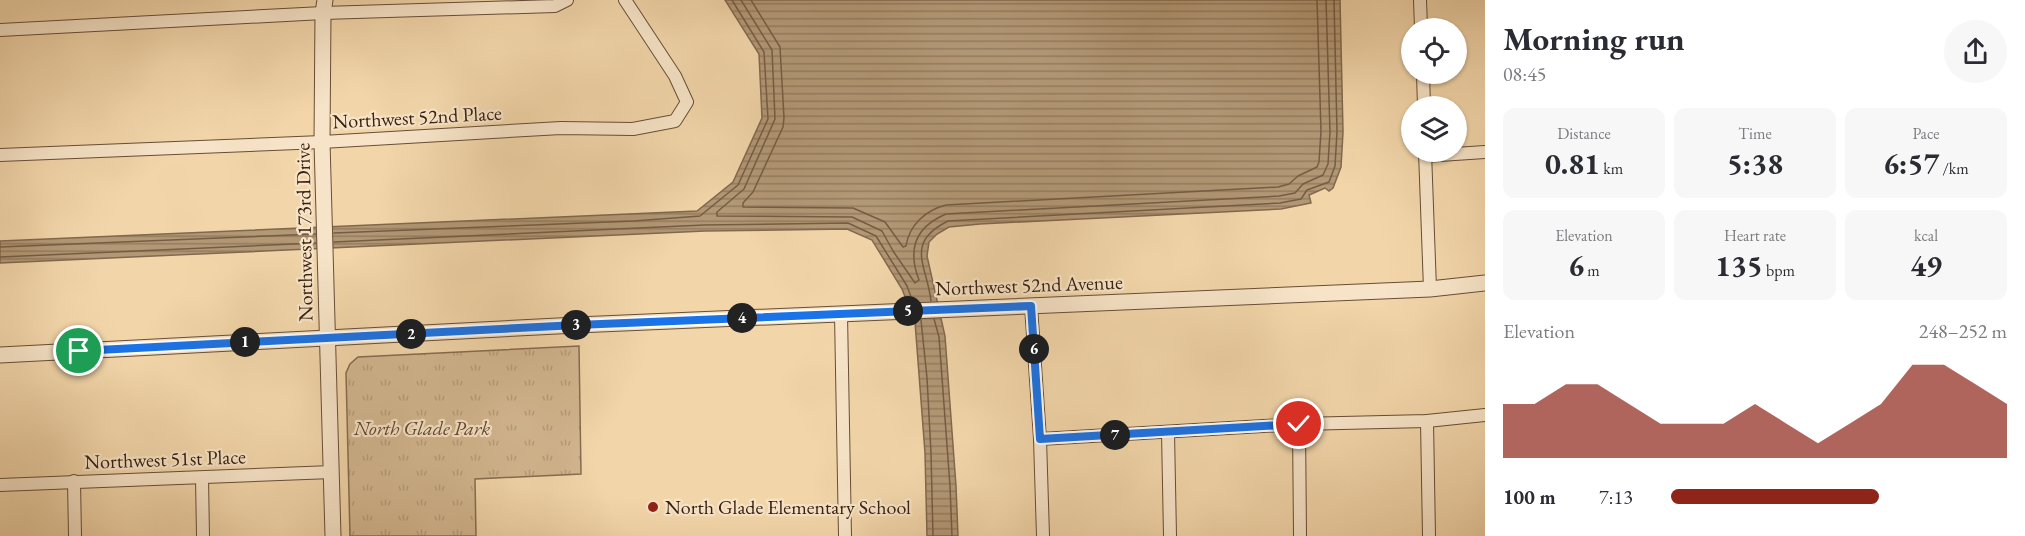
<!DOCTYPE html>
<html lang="en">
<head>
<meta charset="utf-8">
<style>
	body { margin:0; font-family:"EB Garamond",serif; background:#f7f7f7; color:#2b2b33; height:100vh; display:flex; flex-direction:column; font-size:22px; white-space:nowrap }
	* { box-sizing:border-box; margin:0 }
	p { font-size:20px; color:#7c7c81 }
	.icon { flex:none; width:33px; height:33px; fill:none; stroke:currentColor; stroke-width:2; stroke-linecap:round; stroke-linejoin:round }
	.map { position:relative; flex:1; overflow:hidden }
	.panel { display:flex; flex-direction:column; background:#fff; width:540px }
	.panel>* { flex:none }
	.tools { position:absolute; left:1401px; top:18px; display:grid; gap:12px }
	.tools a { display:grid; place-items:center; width:66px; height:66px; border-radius:50%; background:#fff; box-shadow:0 2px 4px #0004; font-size:30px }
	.pin { position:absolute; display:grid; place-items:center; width:51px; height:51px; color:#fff; margin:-26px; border:3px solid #fff; border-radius:50%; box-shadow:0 2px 6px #0007 }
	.km { position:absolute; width:30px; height:30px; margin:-15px; border-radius:50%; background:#222; color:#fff; font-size:16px; line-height:30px; text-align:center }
	.round { display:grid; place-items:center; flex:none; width:63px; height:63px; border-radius:32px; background:#f7f7f7 }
	.overview { display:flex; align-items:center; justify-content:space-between; height:102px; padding:0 18px }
	h1 { font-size:33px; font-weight:700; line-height:45px }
	.stats { display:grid; grid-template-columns:repeat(3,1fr); gap:9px; height:102px; padding:6px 18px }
	.stats div { display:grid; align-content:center; border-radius:12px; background:#f7f7f7; text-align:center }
	.stats b { font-size:30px; font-weight:700 }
	.stats small { font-size:16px; font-weight:400 }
	.stats p { font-size:16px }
	.chart { height:168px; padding:12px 18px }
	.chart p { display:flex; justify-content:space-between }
	.chart svg { width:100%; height:108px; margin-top:6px; fill:#8f2418; opacity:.7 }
	ul { padding:0 18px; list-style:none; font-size:20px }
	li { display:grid; grid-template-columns:96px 72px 1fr; align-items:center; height:45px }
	li i { height:15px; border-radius:8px; background:#8f2418 }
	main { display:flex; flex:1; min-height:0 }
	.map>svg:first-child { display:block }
	.grass { fill:url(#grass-tufts); stroke:#866c50; stroke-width:1.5 }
	.water { fill:url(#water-rules); stroke:#82684d; stroke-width:1.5 }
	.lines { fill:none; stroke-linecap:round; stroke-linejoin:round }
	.shore { stroke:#765c43; stroke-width:1.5 }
	.minor-casing { stroke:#674e36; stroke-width:14 }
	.tertiary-casing { stroke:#674e36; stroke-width:17 }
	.minor { stroke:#f7e4c8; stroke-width:12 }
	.tertiary { stroke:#f7e4c8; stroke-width:15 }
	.route-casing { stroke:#fff; stroke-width:12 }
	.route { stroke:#1a73e8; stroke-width:8 }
	.poi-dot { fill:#8f2418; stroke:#f7e4c8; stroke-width:2 }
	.labels { text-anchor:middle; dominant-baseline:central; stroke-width:4.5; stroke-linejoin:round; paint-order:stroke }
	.street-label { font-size:20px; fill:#392110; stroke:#f7e4c8 }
	.park-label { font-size:20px; font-style:italic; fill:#604630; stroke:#f7e4c8 }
	.poi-label { font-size:20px; fill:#392110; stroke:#f7e4c8; text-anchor:start }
</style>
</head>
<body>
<main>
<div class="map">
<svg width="1485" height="536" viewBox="0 0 1485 536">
	<defs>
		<pattern id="grass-tufts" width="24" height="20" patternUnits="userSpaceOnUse" patternTransform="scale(1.5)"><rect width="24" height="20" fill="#d3b790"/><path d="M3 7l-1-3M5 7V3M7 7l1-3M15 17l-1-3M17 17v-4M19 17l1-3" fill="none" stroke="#b69d7b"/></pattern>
		<pattern id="water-rules" width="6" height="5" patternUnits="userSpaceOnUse" patternTransform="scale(1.5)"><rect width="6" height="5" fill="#b39876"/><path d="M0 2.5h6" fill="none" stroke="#937c5f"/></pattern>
	</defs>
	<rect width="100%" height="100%" fill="#f2d6aa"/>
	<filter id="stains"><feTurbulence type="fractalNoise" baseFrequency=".00333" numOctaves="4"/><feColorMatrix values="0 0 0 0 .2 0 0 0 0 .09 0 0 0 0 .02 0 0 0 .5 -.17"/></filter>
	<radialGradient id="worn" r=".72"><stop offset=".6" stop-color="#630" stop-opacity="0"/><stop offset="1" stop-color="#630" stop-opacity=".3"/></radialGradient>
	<polygon class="grass" points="579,346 581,474 475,479 476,536 350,536 346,373 350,364 358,357"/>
	<polygon class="water" points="725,0 1340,0 1343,132 1341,167 1333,188 1329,191 1325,188 1309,195 1311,203 1281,209 980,224 949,227 937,234 929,242 927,256 945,336 956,486 958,536 927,536 925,453 915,322 902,289 872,240 847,229 705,231 0,263 0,241 697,211 733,182 762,118 759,54"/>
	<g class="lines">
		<g class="shore">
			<path d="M741,0L772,50L775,119L744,189L717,212V216L852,217L882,231L893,251L915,283L919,280C907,249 915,227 946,214L1279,196L1295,193L1303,184L1323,175L1328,164L1330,132L1326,0"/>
			<path d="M751,0L780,47L784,118L783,127L753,192L743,203V207L853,208L885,222L903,247L906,246C909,225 926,210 946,205L1278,187L1289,184L1298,176L1317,167L1319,162L1321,131L1317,0"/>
			<polyline points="334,233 634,221 700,216 738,185 768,119 764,52 732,0"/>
			<polyline points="334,242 704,225 848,223 876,236 907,286 913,302"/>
			<polyline points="0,247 316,234"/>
			<polyline points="0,257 316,243"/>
			<path d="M931,301C927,265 904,243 948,221L1280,203L1301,199L1307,190L1329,182L1335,166L1337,132L1334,0"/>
			<polyline points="934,319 939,337 950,486 952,536"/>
			<polyline points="921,320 927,378 931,453 933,536"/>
		</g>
		<defs>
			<g id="minor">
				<polyline points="1420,0 1421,28"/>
				<polyline points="0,30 323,13 555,6 567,0"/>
				<polyline points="1423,74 1424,106"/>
				<polyline points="1425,152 1430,289"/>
				<polyline points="0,155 322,142 561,128 633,129 675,121 687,102 675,76 625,0"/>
				<polyline points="1425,156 1485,152"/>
				<polyline points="1031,306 1040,439 1043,536"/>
				<polyline points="841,314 845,536"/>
				<polyline points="1427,421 1429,536"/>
				<polyline points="1299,424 1300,536"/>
				<polyline points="1168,432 1170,536"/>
				<polyline points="1040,439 1299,424 1427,421 1485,415"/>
				<polyline points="202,478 203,536"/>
				<polyline points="74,481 75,536"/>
				<polyline points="0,485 332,472"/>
			</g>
			<g id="tertiary">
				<polyline points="325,0 323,13 322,142 333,536"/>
				<polyline points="0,355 577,325 1430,289 1485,283"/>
			</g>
		</defs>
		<use href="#minor" class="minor-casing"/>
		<use href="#tertiary" class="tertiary-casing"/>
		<use href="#minor" class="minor"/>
		<use href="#tertiary" class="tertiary"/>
	</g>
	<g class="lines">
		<defs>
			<polyline id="route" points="79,351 577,325 1031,306 1040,439 1299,424"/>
		</defs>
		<use href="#route" class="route-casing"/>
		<use href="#route" class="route"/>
	</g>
	<circle class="poi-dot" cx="653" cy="507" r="6"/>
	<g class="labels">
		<g class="street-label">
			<text transform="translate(417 117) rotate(-3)">Northwest 52nd Place</text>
			<text transform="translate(304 232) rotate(-91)">Northwest 173rd Drive</text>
			<text transform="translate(1029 285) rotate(-2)">Northwest 52nd Avenue</text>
			<text transform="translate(165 459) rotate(-2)">Northwest 51st Place</text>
		</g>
		<g class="park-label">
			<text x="422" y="428">North Glade Park</text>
		</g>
		<g class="poi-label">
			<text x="665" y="507">North Glade Elementary School</text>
		</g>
	</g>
	<rect width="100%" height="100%" filter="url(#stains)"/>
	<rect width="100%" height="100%" fill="url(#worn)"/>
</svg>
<div class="tools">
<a><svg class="icon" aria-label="locate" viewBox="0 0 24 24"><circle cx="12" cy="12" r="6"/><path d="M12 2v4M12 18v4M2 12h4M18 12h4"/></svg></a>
<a><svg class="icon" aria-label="layers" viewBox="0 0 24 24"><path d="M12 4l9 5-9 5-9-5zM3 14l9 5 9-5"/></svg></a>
</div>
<div class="pin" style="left:79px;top:351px;background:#1e9e55"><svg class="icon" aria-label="arrive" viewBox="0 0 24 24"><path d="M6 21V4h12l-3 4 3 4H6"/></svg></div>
<div class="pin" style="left:1299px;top:424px;background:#d93025"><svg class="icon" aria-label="check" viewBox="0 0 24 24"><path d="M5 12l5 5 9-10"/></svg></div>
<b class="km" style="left:245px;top:342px">1</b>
<b class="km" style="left:411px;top:334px">2</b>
<b class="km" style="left:576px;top:325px">3</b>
<b class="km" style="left:742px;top:318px">4</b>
<b class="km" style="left:908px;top:311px">5</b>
<b class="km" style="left:1034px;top:349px">6</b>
<b class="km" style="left:1115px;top:435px">7</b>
</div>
<section class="panel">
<div class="overview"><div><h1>Morning run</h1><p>08:45</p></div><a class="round"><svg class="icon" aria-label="share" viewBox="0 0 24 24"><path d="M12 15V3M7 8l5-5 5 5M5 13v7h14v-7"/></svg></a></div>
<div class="stats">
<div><p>Distance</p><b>0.81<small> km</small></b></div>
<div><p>Time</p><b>5:38</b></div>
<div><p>Pace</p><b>6:57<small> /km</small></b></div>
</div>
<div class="stats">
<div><p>Elevation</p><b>6<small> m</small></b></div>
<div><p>Heart rate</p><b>135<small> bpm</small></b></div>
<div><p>kcal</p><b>49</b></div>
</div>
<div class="chart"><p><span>Elevation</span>248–252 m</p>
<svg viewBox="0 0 160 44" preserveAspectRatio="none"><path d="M0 44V22L10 22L20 14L30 14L40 22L50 30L60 30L70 30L80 22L90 30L100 38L110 30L120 22L130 6L140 6L150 14L160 22V44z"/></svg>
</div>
<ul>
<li><b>100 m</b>7:13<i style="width:62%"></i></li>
</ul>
</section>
</main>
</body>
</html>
